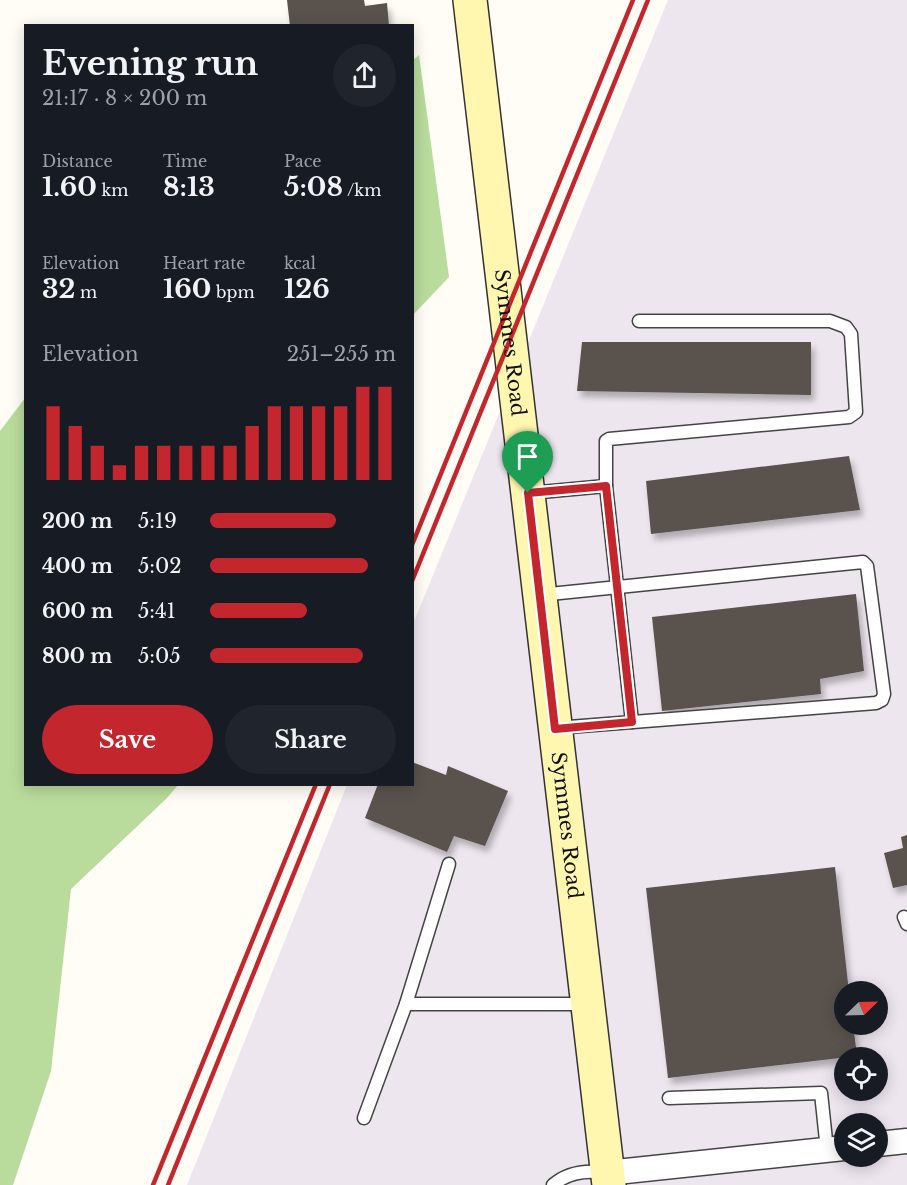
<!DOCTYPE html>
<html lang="en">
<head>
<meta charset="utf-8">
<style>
	body { margin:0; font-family:"Libre Baskerville",serif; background:#20242c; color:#f1f3f6; height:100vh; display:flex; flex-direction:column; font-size:22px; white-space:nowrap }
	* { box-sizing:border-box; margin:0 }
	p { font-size:20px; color:#9ea1a6 }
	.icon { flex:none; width:33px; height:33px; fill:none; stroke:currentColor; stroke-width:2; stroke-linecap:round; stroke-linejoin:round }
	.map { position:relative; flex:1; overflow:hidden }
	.side { position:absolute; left:24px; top:24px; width:390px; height:762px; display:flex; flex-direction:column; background:#171b24; border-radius:0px; box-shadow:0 3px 15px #0003 }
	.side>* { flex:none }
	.needle { width:39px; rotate:67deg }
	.fabs { position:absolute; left:834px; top:981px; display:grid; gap:12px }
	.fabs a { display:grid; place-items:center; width:54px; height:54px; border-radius:50%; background:#171b24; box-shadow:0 3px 15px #0003; font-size:30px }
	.pin { position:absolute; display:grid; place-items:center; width:51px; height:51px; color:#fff; margin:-62px -26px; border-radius:50% 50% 50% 0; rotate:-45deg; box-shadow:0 0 6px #0007 }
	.pin .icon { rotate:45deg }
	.round { display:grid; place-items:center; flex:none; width:63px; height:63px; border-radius:32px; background:#20242c }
	.head { display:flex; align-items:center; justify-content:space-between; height:102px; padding:0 18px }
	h1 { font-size:33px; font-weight:800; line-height:45px }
	.stats { display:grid; grid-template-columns:repeat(3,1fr); gap:9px; height:102px; padding:6px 18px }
	.stats div { display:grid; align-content:center }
	.stats b { font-size:26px; font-weight:800 }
	.stats small { font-size:16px; font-weight:400 }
	.stats p { font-size:16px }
	.chart { height:168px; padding:12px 18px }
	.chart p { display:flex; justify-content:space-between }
	.chart svg { width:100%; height:108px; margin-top:6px; stroke:#c4262e; stroke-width:6 }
	.button { display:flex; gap:12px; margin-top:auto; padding:12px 18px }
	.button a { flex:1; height:69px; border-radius:36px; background:#c4262e; color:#fff; font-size:24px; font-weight:800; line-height:69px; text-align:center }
	.button a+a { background:#20242c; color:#f1f3f6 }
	ul { padding:0 18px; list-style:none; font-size:20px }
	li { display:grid; grid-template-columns:96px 72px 1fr; align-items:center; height:45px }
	li i { height:15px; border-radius:8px; background:#c4262e }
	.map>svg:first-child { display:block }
	.industrial { fill:#eee6ef; fill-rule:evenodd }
	.forest { fill:#b9dc9c }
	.building { fill:#5a524d; filter:url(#shadow) }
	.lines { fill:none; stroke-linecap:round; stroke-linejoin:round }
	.lane-casing { stroke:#444; stroke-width:15 }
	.street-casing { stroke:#444; stroke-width:27 }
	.secondary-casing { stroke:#333; stroke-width:36 }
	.lane { stroke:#fff; stroke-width:12 }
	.street { stroke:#fff; stroke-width:24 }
	.secondary { stroke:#fff6b0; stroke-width:33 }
	.rail { stroke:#c4262e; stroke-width:4.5 }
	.route-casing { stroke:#fff; stroke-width:12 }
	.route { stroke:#c4262e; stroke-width:8 }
	.labels { text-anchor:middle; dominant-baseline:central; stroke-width:6; stroke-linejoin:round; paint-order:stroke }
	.street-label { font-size:20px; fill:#111; stroke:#fff }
</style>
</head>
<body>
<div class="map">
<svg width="907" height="1185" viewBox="0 0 907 1185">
	<defs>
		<filter id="shadow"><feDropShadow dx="3.5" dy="6" stdDeviation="3" flood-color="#0004"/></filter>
	</defs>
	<rect width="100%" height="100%" fill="#fffdf5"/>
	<path class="industrial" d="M668,0H907V1185H187L347,785L412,784L413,624ZM844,992H878V1024H844ZM844,1058H878V1090H844ZM844,1124H878V1156H844Z"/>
	<g class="forest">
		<polygon points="419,55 449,277 413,315 412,61"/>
		<polygon points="25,398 26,784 178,785 167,798 71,889 51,1071 13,1185 0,1185 0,431"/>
	</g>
	<g class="building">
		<polygon points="287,0 364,0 365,6 387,3 389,26 290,26"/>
		<polygon points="582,342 811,342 811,395 577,391"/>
		<polygon points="849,456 860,510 651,534 646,481"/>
		<polygon points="856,594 864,671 820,679 821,694 662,711 652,617"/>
		<polygon points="412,762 446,775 448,766 508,791 485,846 454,836 447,852 365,818 378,784 412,784"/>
		<polygon points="907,835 907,885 893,888 884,853 903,848 901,837"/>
		<polygon points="835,867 849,992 844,992 844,1024 853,1024 857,1056 668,1078 646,888"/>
	</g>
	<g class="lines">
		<defs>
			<g id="lane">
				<polyline points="530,493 606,486"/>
				<polyline points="540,595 863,562 867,566 884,694 882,700 876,703 556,728"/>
				<polyline points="632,722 606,486 606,441 609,439 849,417 856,412 851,334 846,327 830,321 639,321"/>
				<polyline points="904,917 907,924"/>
				<polyline points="406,1004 449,864"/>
				<polyline points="669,1098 821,1093 827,1150"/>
				<polyline points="364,1118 406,1004 586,1004"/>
				<path d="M553,1185C568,1172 588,1170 606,1173"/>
			</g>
			<g id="street">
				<polyline points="878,1144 907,1141"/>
				<polyline points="607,1173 844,1148"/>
			</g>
			<g id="secondary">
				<path id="s1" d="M470,0L609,1185"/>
			</g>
		</defs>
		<use href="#lane" class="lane-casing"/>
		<use href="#street" class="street-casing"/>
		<use href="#secondary" class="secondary-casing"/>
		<use href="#lane" class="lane"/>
		<use href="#street" class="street"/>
		<use href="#secondary" class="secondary"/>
		<g class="rail">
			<polyline points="412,545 633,0"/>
			<polyline points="412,581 648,0"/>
			<polyline points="153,1185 316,784"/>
			<polyline points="168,1185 330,784"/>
		</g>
	</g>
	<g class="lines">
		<defs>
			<polygon id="route" points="606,486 632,722 555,729 528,493"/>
		</defs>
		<use href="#route" class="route-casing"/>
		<use href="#route" class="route"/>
	</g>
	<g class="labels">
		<g class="street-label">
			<text stroke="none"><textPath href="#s1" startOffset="345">Symmes Road</textPath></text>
			<text stroke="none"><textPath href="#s1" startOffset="831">Symmes Road</textPath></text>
		</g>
	</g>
</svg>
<div class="fabs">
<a><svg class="needle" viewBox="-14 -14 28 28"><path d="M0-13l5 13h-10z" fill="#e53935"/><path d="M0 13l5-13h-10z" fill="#9ea1a6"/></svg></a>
<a><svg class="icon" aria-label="locate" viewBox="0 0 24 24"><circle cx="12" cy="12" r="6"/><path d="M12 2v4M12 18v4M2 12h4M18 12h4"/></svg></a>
<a><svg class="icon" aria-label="layers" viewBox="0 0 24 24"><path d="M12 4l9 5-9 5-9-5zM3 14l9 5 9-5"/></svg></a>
</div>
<div class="pin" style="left:528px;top:493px;background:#1e9e55"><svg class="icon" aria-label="arrive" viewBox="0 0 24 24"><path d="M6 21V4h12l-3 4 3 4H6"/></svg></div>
<section class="side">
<div class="head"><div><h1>Evening run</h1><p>21:17 · 8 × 200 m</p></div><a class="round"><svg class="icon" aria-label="share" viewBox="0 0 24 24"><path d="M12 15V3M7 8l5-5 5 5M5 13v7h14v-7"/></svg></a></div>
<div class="stats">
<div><p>Distance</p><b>1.60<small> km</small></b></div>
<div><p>Time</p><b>8:13</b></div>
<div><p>Pace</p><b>5:08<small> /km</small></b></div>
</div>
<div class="stats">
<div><p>Elevation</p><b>32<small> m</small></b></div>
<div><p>Heart rate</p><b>160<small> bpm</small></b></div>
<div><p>kcal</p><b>126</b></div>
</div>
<div class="chart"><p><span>Elevation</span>251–255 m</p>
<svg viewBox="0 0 160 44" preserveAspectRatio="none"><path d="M5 44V14M15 44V22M25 44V30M35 44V38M45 44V30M55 44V30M65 44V30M75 44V30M85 44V30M95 44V22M105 44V14M115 44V14M125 44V14M135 44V14M145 44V6M155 44V6"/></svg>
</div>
<ul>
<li><b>200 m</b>5:19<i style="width:68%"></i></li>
<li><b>400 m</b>5:02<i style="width:85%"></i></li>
<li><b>600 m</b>5:41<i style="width:52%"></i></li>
<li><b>800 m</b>5:05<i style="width:82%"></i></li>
</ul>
<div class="button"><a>Save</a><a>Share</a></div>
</section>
</div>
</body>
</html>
